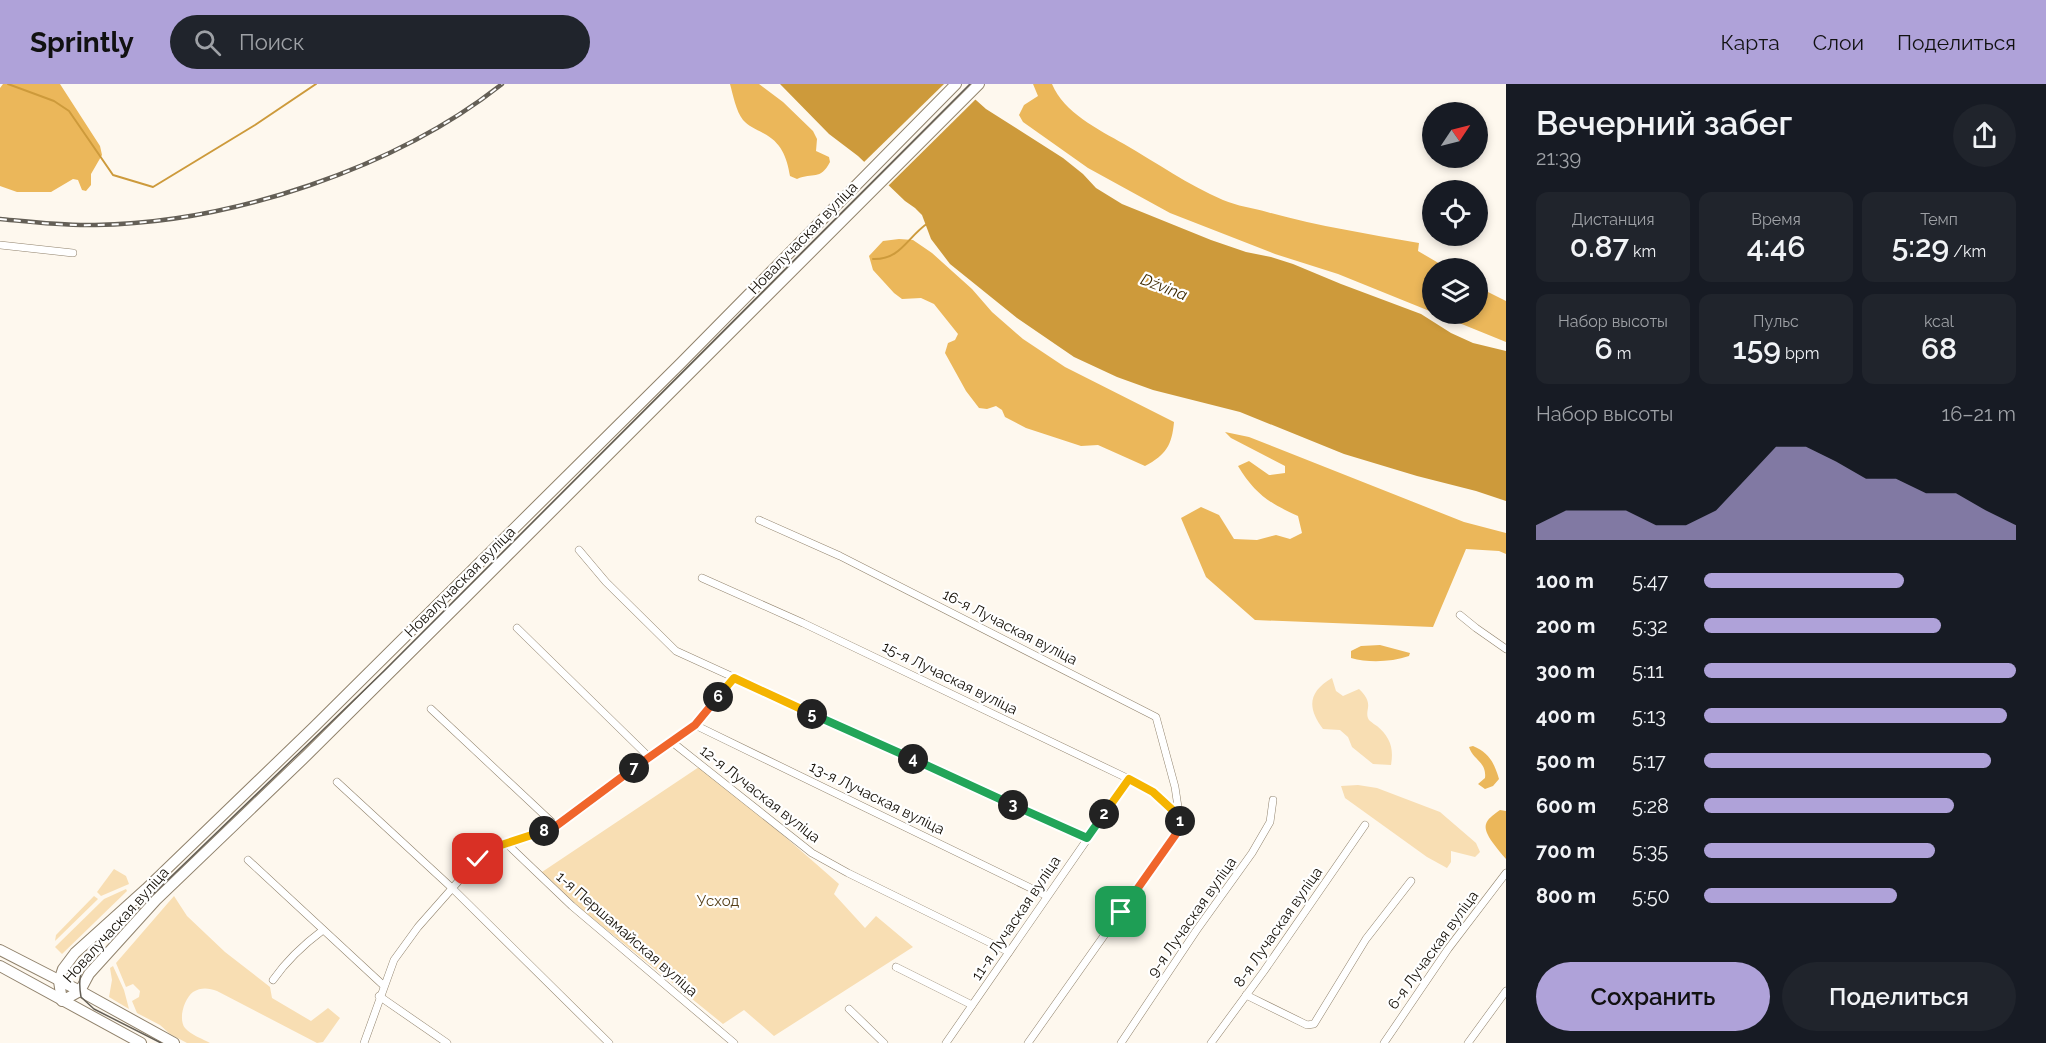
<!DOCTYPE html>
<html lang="ru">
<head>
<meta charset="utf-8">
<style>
	body { margin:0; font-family:Raleway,sans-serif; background:#20242c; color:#f1f3f6; height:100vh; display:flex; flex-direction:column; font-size:22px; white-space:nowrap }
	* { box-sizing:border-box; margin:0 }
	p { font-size:20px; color:#9ea1a6 }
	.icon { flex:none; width:33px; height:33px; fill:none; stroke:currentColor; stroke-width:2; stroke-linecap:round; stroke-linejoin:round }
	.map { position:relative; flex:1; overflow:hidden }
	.side { display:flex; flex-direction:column; background:#171b24; width:540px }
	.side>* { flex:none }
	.needle { width:39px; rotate:55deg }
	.buttons { position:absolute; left:1422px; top:18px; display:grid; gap:12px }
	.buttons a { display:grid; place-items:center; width:66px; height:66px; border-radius:50%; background:#171b24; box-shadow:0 3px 9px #0003; font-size:30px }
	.pin { position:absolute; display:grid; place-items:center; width:51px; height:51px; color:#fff; margin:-26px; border-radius:12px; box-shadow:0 3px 9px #0006 }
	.km { position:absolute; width:30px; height:30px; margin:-15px; border-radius:50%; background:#222; color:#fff; font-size:16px; line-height:30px; text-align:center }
	.round { display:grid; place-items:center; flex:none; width:63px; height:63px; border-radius:32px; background:#20242c }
	.headline { display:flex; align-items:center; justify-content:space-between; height:102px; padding:0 30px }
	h1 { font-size:33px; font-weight:600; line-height:45px }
	.figures { display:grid; grid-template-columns:repeat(3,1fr); gap:9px; height:102px; padding:6px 30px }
	.figures div { display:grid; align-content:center; border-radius:12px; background:#20242c; text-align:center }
	.figures b { font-size:30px; font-weight:600 }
	.figures small { font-size:16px; font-weight:400 }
	.figures p { font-size:16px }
	.chart { height:168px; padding:12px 30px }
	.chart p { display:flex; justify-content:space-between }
	.chart svg { width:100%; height:108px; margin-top:6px; fill:#afa2d9; opacity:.7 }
	.cta { display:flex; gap:12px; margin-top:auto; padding:12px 30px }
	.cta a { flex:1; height:69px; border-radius:36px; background:#afa2d9; color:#111; font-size:24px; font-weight:600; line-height:69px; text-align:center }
	.cta a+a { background:#20242c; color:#f1f3f6 }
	ul { padding:0 30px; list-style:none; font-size:20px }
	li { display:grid; grid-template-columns:96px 72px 1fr; align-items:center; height:45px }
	li i { height:15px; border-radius:8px; background:#afa2d9 }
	header { display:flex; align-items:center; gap:36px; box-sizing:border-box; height:84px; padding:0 30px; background:#afa2d9; color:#111 }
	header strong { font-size:28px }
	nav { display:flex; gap:33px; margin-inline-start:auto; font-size:21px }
	.search { width:420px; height:54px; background:#20242c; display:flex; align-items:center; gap:15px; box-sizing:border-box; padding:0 21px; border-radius:33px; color:#9ea1a6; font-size:22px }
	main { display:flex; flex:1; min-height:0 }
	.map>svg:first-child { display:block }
	.green { fill:#f8deb3 }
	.forest { fill:#ebb75a }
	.water { fill:#cd9a3b }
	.pier { fill:#fef8ee }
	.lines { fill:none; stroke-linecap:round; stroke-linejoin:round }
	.stream { stroke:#cd9a3b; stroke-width:2 }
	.street-casing { stroke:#90826c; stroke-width:8 }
	.secondary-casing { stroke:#90826c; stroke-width:12 }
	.primary-casing { stroke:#90826c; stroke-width:12 }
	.street { stroke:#fff; stroke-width:7 }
	.secondary { stroke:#fff; stroke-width:10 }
	.primary { stroke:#fff; stroke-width:10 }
	.tram { stroke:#645f56; stroke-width:1.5 }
	.rail-casing { stroke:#645f56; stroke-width:4.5 }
	.rail { stroke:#fff; stroke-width:2; stroke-dasharray:7; stroke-linecap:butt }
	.split-1-casing { stroke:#fff; stroke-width:12 }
	.split-2-casing { stroke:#fff; stroke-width:12 }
	.split-3-casing { stroke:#fff; stroke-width:12 }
	.split-4-casing { stroke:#fff; stroke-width:12 }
	.split-5-casing { stroke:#fff; stroke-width:12 }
	.split-6-casing { stroke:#fff; stroke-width:12 }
	.split-7-casing { stroke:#fff; stroke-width:12 }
	.split-8-casing { stroke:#fff; stroke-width:12 }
	.split-9-casing { stroke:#fff; stroke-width:12 }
	.split-1 { stroke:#f0652b; stroke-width:8 }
	.split-2 { stroke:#f5b400; stroke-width:8 }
	.split-3 { stroke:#22a559; stroke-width:8 }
	.split-4 { stroke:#22a559; stroke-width:8 }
	.split-5 { stroke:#22a559; stroke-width:8 }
	.split-6 { stroke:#f5b400; stroke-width:8 }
	.split-7 { stroke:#f0652b; stroke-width:8 }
	.split-8 { stroke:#f0652b; stroke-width:8 }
	.split-9 { stroke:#f5b400; stroke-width:8 }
	.labels { text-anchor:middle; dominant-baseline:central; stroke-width:4.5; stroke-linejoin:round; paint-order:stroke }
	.street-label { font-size:15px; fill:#151008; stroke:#fff }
	.park-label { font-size:15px; fill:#57411b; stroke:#fff }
	.water-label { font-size:16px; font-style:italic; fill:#3e2900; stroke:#fff }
</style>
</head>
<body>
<header>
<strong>Sprintly</strong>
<div class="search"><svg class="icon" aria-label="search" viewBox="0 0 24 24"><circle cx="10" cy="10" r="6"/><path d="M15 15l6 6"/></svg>Поиск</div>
<nav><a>Карта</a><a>Слои</a><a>Поделиться</a></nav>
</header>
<main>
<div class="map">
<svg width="1506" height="959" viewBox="0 0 1506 959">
	<rect width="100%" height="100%" fill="#fef8ee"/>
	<g class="green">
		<path d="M1332,594L1336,607L1343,612L1359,605C1376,621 1363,626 1369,636C1370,637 1375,641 1377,642C1390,653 1394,664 1391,681L1373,680L1352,663L1348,653L1340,646L1323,645C1307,624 1308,608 1332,594Z"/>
		<polygon points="699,683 783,751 839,800 834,810 865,844 876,832 913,863 774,952 744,926 723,940 581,825 542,788"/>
		<polygon points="1358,701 1377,704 1440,728 1476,759 1480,768 1475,773 1451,767 1451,778 1447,784 1427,773 1345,714 1341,702"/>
		<polygon points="114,785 126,792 129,800 101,812 97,808"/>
		<polygon points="126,805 127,807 62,870 55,863 104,815"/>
		<polygon points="94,812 98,815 55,857 56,851"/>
		<path d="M174,812L187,832L225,868L270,903L272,914L311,937L328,924L340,934L323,958L317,959L217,907C209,904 201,903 193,908C184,915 178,935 185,944C191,951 203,955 210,959H187L170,950L160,941L137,929L132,917L139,913L140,907L133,900L126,903L116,879Z"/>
		<polygon points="113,882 124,906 129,925 109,913 112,896 110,884"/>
	</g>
	<g class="forest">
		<polygon points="3,0 60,0 100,62 102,71 91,90 91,101 86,107 82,106 78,96 73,95 51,108 17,108 0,102 0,4"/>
		<path d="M730,0H759L783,18L813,47L817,55L816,67L829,73L830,78C820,97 813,88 797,95L790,92C787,73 781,58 763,49C756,45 748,42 743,36C736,27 733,11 730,0Z"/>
		<path d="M1033,0H1052C1064,29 1098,45 1124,60C1157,79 1188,101 1223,116C1237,122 1253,124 1267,128C1317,142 1368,150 1419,159L1418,167L1447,184H1432V228L1338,190L1275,170L1170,129L1088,84L1023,38L1019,31L1024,21L1038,12Z"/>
		<path d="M899,155L913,156L932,169L972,205L992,228L1023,255L1065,283L1174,338C1172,361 1166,371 1145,382L1098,361L1081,362L1026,344L1005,333L1002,326L996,322L987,325L979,324L966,307L945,269L948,259L955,256L958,250L934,220L921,214L902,215L894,209L873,186L869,172L883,157Z"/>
		<polygon points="1478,203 1506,217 1506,258 1437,230 1478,230"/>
		<path d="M1225,348L1249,353L1464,438L1506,449V470L1499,467L1466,465L1433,543L1255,536L1206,493L1181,434L1201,423L1219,431L1234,455L1257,456L1276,451L1290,455L1302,449L1298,432C1269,419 1255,410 1238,382L1249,377L1269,391L1285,389V382L1231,354Z"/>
		<path d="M1380,561L1410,569L1409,572C1391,578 1369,579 1351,574V567L1361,562Z"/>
		<path d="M1473,662C1489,669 1494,678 1499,695L1493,702L1485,705L1478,700L1485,694C1487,678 1473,676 1469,663Z"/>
		<path d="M1500,726L1506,727V775C1501,770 1497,764 1493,759C1481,742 1484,737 1500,726Z"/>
	</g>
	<polygon class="water" points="780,0 958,0 986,25 1063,74 1083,90 1096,104 1122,120 1211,156 1246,168 1271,173 1293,180 1341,200 1421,230 1451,249 1473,259 1506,267 1506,417 1476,407 1417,392 1344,370 1240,328 1153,306 1117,293 1074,273 1017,234 950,180 931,155 922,131 915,124 905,117 858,72 829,50"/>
	<polygon class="pier" points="944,0 963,0 978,13 887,103 862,80"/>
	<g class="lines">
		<g class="stream">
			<polyline points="8,0 54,17 69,27 113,91 153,103 255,41 316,0"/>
			<path d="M873,175C901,176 907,153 928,139"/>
		</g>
		<defs>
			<g id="street">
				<polyline points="0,161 73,169"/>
				<polyline points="759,436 840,472 1156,633 1175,703 1181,743 1028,959"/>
				<polyline points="579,466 606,498 676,567 1087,754"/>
				<polyline points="702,494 803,539 1129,695 1153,708 1179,732"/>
				<polyline points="1460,531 1476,544 1506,565"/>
				<polyline points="517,544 649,673"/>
				<polyline points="431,625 556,742"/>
				<polyline points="695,641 1047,812"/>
				<polyline points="672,658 812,769 848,789 1009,868"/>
				<polyline points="337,698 452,804 609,959"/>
				<polyline points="506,759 572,822 734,959"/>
				<polyline points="248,776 383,901"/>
				<polyline points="896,883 972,921"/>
				<path d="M273,896C287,876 303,861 323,846"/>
				<polyline points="1246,911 1307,941 1314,940 1366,855 1411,797"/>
				<polyline points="379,912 447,959"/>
				<polyline points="849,925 884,959"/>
				<polyline points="364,959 394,876 418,843 478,775 489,765 538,750 556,742 695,641 734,594"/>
				<polyline points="946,959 1129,695"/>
				<polyline points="1121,959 1196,847 1252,769 1270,738 1273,716"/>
				<polyline points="1211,959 1264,887 1365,741"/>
				<polyline points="1384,959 1448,865 1506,789"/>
				<polyline points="1468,959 1506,907"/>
			</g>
			<polyline id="secondary" points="956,0 681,279 314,643 146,805 75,869 63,885 59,897 62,917 80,907 89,890 156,816 307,671 462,517 979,0"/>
			<g id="primary">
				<polyline points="0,866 80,907 174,959"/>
				<polyline points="0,882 141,959"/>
			</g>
		</defs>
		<use href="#street" class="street-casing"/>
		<use href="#secondary" class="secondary-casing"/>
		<use href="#primary" class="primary-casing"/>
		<use href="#street" class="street"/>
		<use href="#secondary" class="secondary"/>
		<use href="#primary" class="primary"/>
		<path class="tram" d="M161,959L94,925L81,913C78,896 80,887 89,872L384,587L970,0"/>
		<defs>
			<path id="rail" d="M0,135C31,138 64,142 95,141C231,139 396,84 502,0"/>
		</defs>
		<use href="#rail" class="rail-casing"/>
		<use href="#rail" class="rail"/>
	</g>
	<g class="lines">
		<defs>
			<polyline id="split-1" points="1121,828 1181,743 1180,737"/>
			<polyline id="split-2" points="1104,730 1129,695 1153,708 1179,732 1180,737"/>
			<polyline id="split-3" points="1013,721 1087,754 1104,730"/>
			<polyline id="split-4" points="913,675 1013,721"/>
			<polyline id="split-5" points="812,630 913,675"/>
			<polyline id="split-6" points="718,613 734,594 812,630"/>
			<polyline id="split-7" points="634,684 695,641 718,613"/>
			<polyline id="split-8" points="544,747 556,742 634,684"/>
			<polyline id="split-9" points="478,775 489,765 544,747"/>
		</defs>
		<use href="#split-1" class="split-1-casing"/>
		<use href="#split-2" class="split-2-casing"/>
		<use href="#split-3" class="split-3-casing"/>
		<use href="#split-4" class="split-4-casing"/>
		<use href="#split-5" class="split-5-casing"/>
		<use href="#split-6" class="split-6-casing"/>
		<use href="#split-7" class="split-7-casing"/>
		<use href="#split-8" class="split-8-casing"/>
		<use href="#split-9" class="split-9-casing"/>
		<use href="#split-1" class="split-1"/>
		<use href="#split-2" class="split-2"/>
		<use href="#split-3" class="split-3"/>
		<use href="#split-4" class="split-4"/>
		<use href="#split-5" class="split-5"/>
		<use href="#split-6" class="split-6"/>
		<use href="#split-7" class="split-7"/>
		<use href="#split-8" class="split-8"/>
		<use href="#split-9" class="split-9"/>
	</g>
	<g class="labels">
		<g class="street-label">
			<text transform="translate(803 154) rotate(-46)">Новалучаская вуліца</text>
			<text transform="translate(460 498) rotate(-45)">Новалучаская вуліца</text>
			<text transform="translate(1010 543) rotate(27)">16-я Лучаская вуліца</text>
			<text transform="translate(950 594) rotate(26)">15-я Лучаская вуліца</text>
			<text transform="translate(760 710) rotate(38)">12-я Лучаская вуліца</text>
			<text transform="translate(877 714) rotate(26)">13-я Лучаская вуліца</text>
			<text transform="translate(1192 833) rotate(-55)">9-я Лучаская вуліца</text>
			<text transform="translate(1016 834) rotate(-56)">11-я Лучаская вуліца</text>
			<text transform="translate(116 841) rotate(-48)">Новалучаская вуліца</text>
			<text transform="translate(1278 843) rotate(-55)">8-я Лучаская вуліца</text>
			<text transform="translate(627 850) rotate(41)">1-я Першамайская вуліца</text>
			<text transform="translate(1433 866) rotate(-54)">6-я Лучаская вуліца</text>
		</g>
		<g class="park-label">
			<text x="718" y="817">Усход</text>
		</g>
		<g class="water-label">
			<text transform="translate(1164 203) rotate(21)">Dźvina</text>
		</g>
	</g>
</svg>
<div class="buttons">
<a><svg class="needle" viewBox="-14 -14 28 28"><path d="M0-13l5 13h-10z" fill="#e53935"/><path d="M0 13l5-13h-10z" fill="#9ea1a6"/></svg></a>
<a><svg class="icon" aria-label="locate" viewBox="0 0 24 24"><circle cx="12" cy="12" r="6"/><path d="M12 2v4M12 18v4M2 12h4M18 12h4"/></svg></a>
<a><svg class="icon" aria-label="layers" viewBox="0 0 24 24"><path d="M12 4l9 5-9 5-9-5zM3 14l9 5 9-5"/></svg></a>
</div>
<div class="pin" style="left:1121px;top:828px;background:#1e9e55"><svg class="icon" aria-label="arrive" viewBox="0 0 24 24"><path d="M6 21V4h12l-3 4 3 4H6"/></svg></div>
<div class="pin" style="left:478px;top:775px;background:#d93025"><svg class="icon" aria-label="check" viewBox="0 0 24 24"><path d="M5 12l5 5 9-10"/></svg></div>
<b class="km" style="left:1180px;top:737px">1</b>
<b class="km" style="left:1104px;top:730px">2</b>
<b class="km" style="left:1013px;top:721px">3</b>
<b class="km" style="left:913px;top:675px">4</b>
<b class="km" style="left:812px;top:630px">5</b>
<b class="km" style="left:718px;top:613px">6</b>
<b class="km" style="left:634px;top:684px">7</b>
<b class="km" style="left:544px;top:747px">8</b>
</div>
<section class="side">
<div class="headline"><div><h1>Вечерний забег</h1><p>21:39</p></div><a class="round"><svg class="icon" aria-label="share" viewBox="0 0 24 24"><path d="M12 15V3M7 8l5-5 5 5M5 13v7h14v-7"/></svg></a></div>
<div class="figures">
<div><p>Дистанция</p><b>0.87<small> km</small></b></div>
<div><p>Время</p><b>4:46</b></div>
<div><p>Темп</p><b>5:29<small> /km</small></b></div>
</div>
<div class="figures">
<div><p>Набор высоты</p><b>6<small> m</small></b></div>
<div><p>Пульс</p><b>159<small> bpm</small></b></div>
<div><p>kcal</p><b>68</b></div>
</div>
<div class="chart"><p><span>Набор высоты</span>16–21 m</p>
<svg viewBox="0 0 160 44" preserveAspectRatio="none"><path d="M0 44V38L10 32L20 32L30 32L40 38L50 38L60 32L70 19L80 6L90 6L100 12L110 19L120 19L130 25L140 25L150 32L160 38V44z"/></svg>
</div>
<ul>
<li><b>100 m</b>5:47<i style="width:64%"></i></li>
<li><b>200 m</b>5:32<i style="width:76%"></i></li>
<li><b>300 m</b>5:11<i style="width:100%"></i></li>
<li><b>400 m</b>5:13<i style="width:97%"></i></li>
<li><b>500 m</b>5:17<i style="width:92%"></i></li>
<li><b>600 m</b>5:28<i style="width:80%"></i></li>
<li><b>700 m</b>5:35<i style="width:74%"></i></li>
<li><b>800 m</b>5:50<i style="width:62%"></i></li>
</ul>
<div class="cta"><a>Сохранить</a><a>Поделиться</a></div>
</section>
</main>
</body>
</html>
